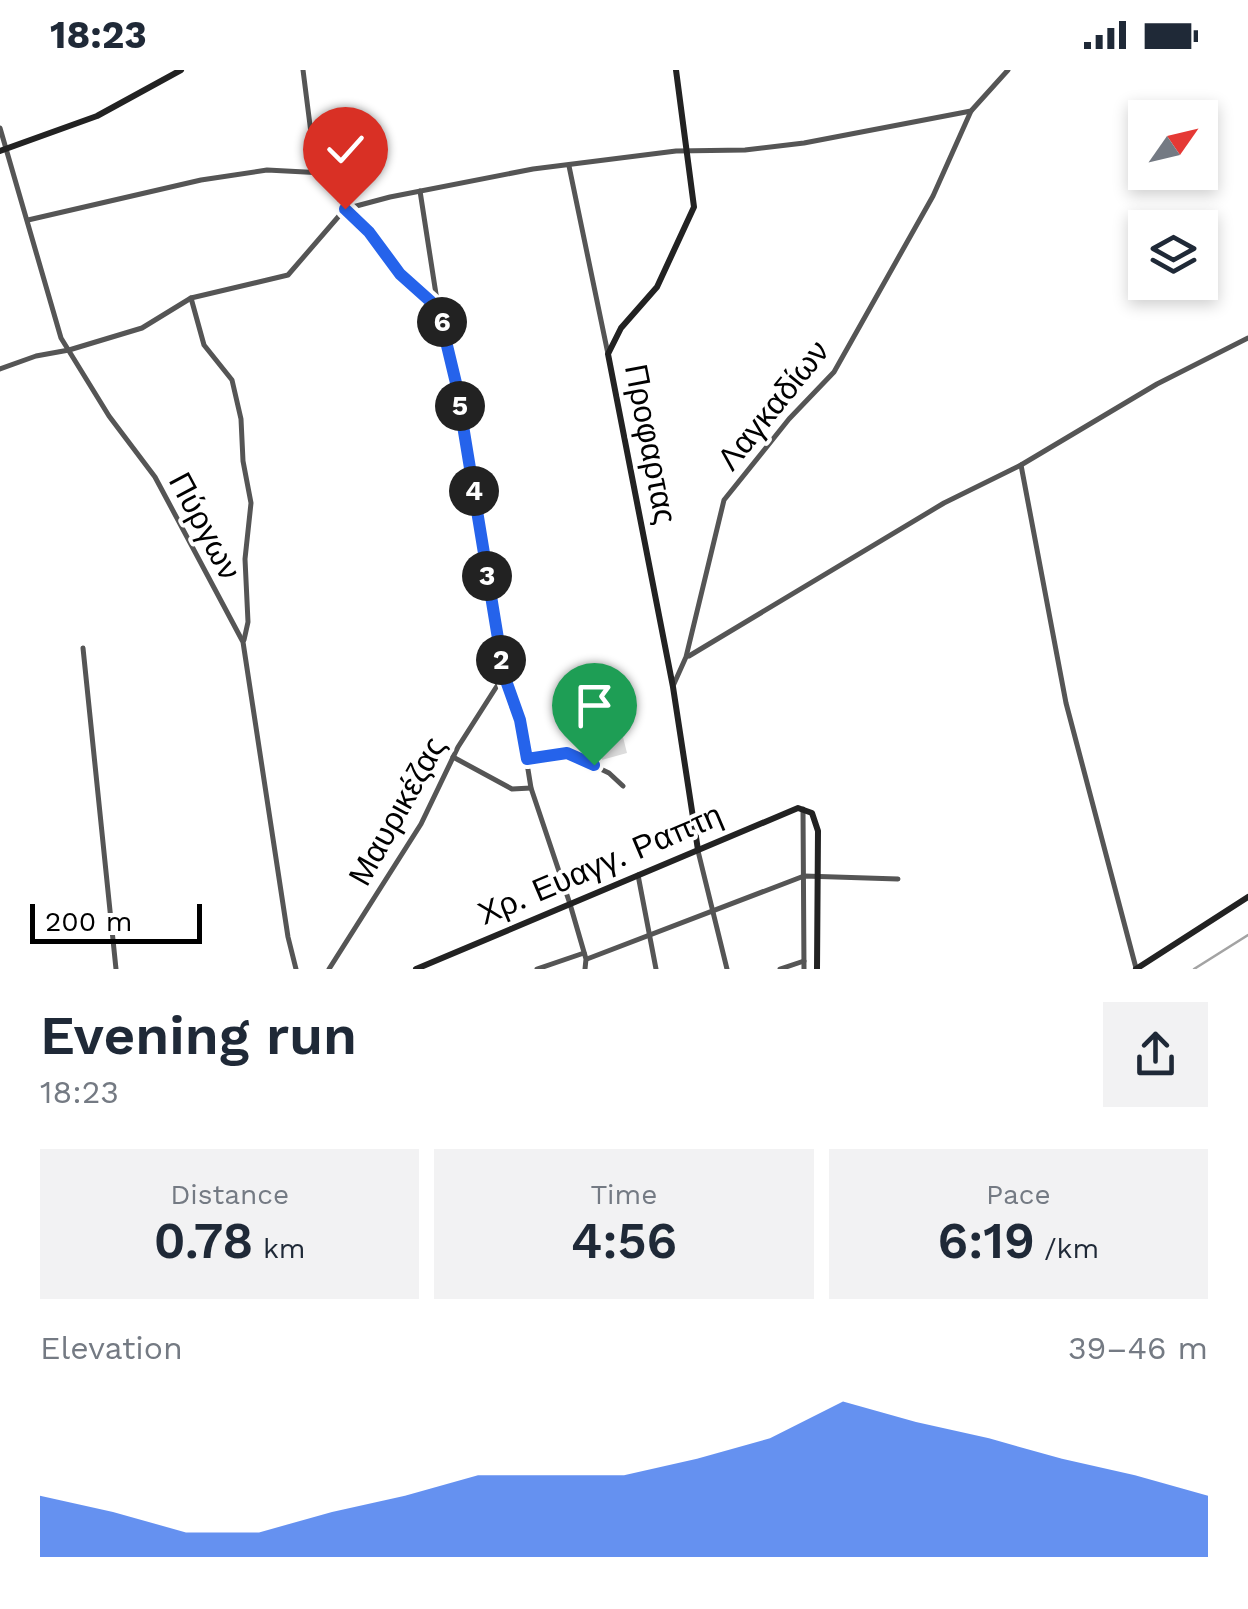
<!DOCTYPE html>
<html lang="en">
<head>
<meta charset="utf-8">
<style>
	body { margin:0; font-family:"Work Sans",sans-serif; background:#f2f2f3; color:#1f2937; height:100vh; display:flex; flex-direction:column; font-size:38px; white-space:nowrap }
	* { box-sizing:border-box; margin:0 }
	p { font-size:32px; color:#747a83 }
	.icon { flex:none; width:55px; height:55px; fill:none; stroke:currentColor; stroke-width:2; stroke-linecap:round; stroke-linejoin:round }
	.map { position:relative; height:899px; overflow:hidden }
	.side { display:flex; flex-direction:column; background:#fff; flex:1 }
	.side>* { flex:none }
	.needle { width:65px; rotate:56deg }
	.tools { position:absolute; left:1128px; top:30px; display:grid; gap:20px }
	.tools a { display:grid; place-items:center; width:90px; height:90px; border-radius:0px; background:#fff; box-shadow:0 5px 15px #0003; font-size:50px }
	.scale { position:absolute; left:30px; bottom:25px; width:172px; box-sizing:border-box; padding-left:10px; border:5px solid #000; border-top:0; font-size:28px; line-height:35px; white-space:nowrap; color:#000; -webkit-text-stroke:8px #fff; paint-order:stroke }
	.pin { position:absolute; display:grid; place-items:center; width:85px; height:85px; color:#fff; margin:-102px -42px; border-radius:50% 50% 50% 0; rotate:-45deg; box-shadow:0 0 10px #0007 }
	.pin .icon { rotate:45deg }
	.km { position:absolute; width:50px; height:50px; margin:-25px; border-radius:50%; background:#222; color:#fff; font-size:28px; line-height:50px; text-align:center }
	.round { display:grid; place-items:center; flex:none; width:105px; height:105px; border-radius:0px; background:#f2f2f3 }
	.summary { display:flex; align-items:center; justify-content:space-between; height:170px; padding:0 40px }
	h1 { font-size:55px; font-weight:600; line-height:75px }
	.figures { display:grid; grid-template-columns:repeat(3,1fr); gap:15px; height:170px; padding:10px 40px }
	.figures div { display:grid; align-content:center; border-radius:0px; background:#f2f2f3; text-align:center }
	.figures b { font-size:50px; font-weight:600 }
	.figures small { font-size:28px; font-weight:400 }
	.figures p { font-size:28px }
	.chart { height:280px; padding:20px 40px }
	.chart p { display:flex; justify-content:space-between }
	.chart svg { width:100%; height:180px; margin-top:10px; fill:#2563eb; opacity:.7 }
	.status { display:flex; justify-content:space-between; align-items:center; height:70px; padding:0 50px; background:#fff; direction:ltr }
	.status svg { height:28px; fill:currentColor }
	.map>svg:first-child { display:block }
	.pitch { fill:#dcdcdc }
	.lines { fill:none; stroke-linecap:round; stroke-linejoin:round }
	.stream { stroke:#a3a3a3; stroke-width:2.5 }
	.street { stroke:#555; stroke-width:5 }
	.secondary { stroke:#222; stroke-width:6 }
	.route-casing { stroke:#fff; stroke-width:20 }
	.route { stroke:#2563eb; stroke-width:12 }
	.labels { text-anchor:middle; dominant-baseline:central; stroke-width:8; stroke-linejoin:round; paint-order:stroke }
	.street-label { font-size:32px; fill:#000; stroke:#fff }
</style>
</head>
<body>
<div class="status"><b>18:23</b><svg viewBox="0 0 49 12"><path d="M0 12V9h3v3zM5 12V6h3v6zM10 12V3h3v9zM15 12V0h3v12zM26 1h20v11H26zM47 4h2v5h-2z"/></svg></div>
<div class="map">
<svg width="1248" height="899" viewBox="0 0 1248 899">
	<rect width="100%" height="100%" fill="#fff"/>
	<polygon class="pitch" points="618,647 627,683 598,691 588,655"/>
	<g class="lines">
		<polyline class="stream" points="1194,899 1248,865"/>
		<g class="street">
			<polyline points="303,0 311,63 324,103"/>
			<polyline points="0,58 61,268 109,346 155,407 243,572 288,867 296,899"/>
			<polyline points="569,96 608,284"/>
			<polyline points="420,121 438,237 456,313 504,605 520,650 531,718 570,834 586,889 585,899"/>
			<polyline points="28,150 201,110 267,100 324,103 345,139 369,162 400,204 436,236"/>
			<polyline points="191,228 204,275 232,310 241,349 243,391 251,433 245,489 248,552 244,570"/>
			<polyline points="0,299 36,286 69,280 142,258 191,228 288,205 345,139 390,127 533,99 676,81 745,80 804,73 971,41 1008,0"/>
			<polyline points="1021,395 1066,633 1136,898"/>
			<polyline points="83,578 116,899"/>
			<polyline points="689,586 944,433 1021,395 1157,314 1248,268"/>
			<polyline points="673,616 686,587 724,430 789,349 834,302 933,126 971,41"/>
			<polyline points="453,687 512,719 531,718"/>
			<polyline points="527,689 567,683 609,703 623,716"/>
			<polyline points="803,739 804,899"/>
			<polyline points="698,781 727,899"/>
			<polyline points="638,805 656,899"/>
			<polyline points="587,889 804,806 898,809"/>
			<polyline points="329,899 421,754 458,677 504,605"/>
			<polyline points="537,899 584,883"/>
			<polyline points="780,899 804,891"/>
		</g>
		<g class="secondary">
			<polyline points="676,0 694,137 657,217 621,258 608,284 673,617 698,780"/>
			<polyline points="0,81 97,46 181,0"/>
			<polyline points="416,899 798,738 812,743 818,761 817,899"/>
			<polyline points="1136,899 1248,827"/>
		</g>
	</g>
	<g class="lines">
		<defs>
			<polyline id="route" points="345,139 369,162 400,204 438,238 456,313 504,605 520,650 527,689 567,683 594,695"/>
		</defs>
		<use href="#route" class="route-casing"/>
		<use href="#route" class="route"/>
	</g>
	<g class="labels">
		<g class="street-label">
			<text transform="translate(773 335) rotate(-51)">Λαγκαδίων</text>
			<text transform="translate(651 374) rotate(79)">Προφαρτας</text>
			<text transform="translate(205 456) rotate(62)">Πύργων</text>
			<text transform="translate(397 741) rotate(-61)">Μαυρικέζας</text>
			<text transform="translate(600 794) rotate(-23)">Χρ. Ευαγγ. Ραπτη</text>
		</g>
	</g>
</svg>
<div class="tools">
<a><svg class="needle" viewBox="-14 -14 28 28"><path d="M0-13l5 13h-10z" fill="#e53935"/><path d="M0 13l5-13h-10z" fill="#747a83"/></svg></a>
<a><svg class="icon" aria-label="layers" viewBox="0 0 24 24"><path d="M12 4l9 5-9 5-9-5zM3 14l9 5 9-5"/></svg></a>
</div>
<div class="scale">200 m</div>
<div class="pin" style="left:594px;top:695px;background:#1e9e55"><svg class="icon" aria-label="arrive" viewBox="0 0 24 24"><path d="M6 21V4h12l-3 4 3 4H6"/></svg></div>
<div class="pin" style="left:345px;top:139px;background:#d93025"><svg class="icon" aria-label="check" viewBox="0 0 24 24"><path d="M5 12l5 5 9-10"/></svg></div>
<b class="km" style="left:501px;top:590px">2</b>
<b class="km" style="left:487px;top:506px">3</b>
<b class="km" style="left:474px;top:421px">4</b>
<b class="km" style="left:460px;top:336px">5</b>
<b class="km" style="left:442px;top:252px">6</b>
</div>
<section class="side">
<div class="summary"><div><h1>Evening run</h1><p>18:23</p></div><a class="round"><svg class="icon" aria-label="share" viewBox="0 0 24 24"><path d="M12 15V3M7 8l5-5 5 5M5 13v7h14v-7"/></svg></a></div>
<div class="figures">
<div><p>Distance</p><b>0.78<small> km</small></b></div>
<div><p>Time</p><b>4:56</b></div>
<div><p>Pace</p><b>6:19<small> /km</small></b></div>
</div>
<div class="chart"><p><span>Elevation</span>39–46 m</p>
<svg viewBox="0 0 160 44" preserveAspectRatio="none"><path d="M0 44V29L10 33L20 38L30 38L40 33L50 29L60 24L70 24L80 24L90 20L100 15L110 6L120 11L130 15L140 20L150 24L160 29V44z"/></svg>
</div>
</section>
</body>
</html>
